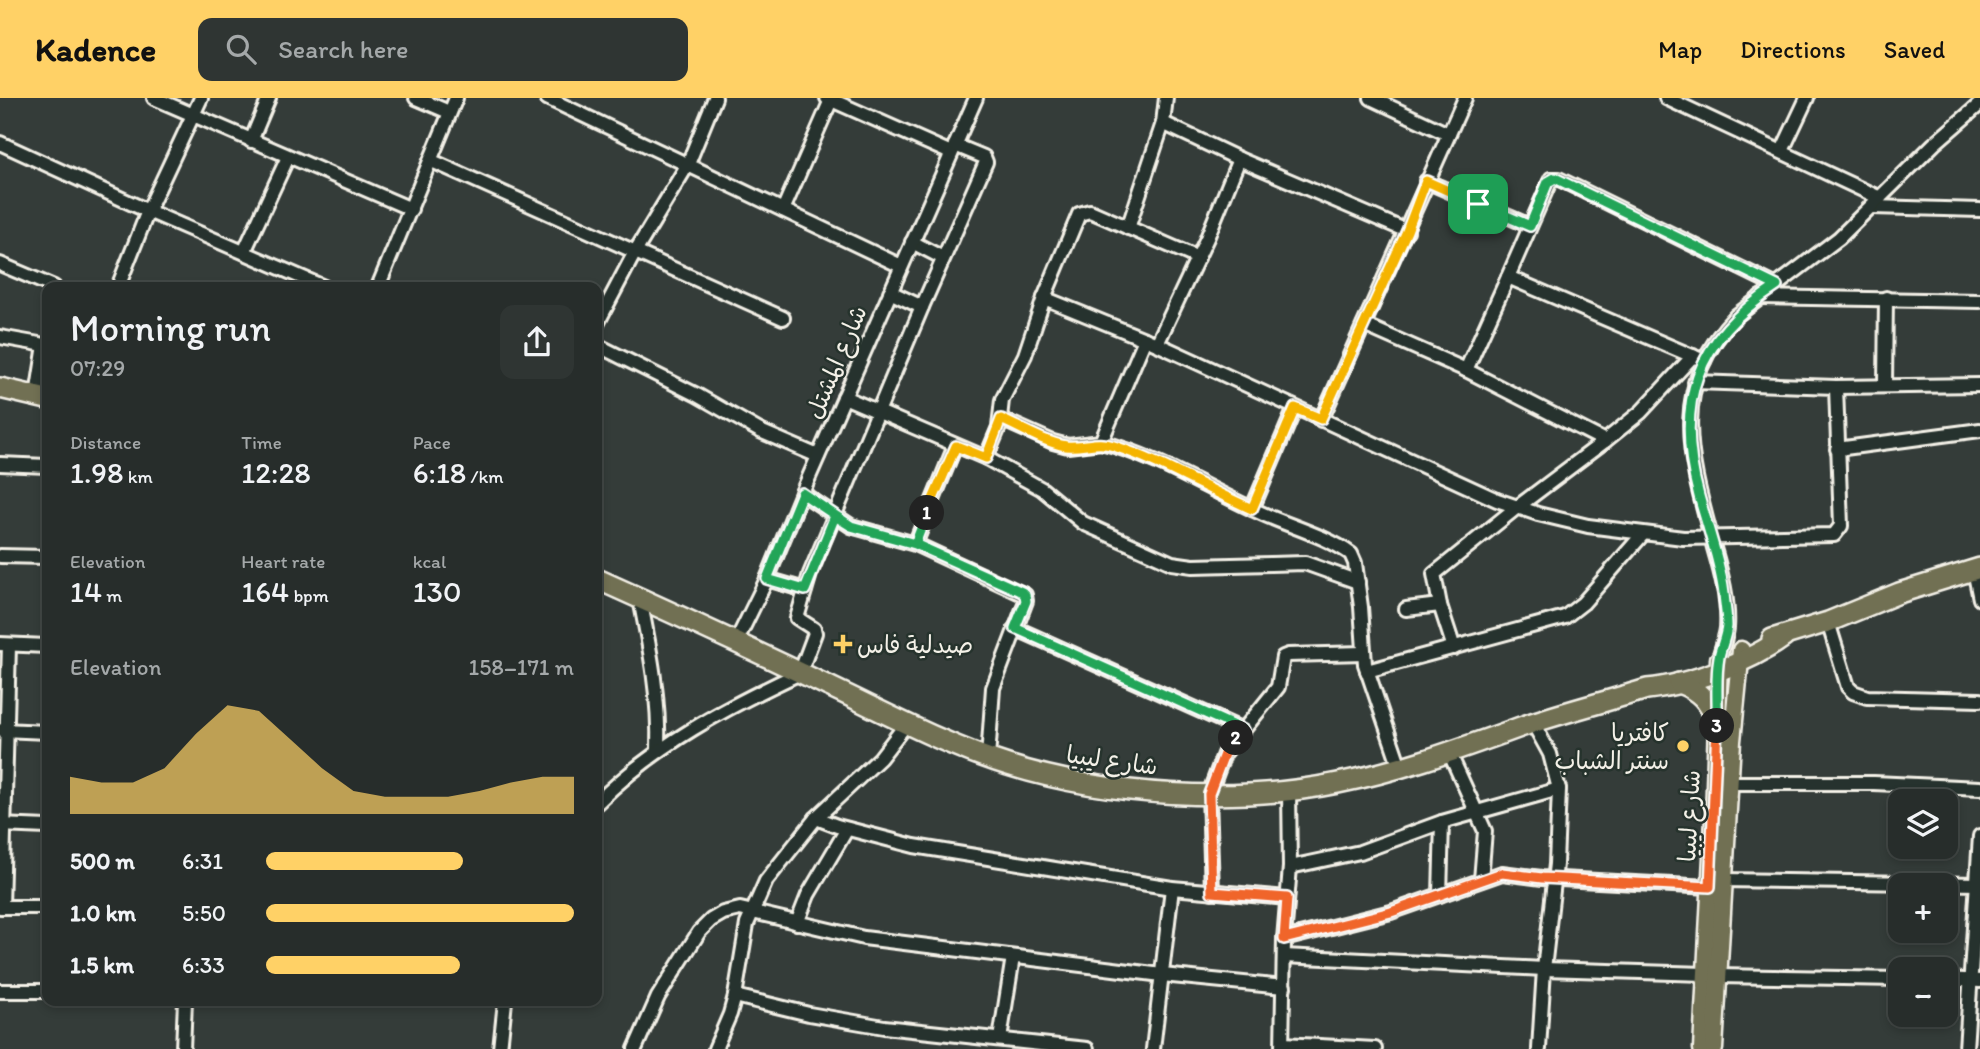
<!DOCTYPE html>
<html lang="en">
<head>
<meta charset="utf-8">
<style>
	body { margin:0; font-family:Itim,"Playpen Sans Arabic",sans-serif; background:#2f3533; color:#f1f3f6; height:100vh; display:flex; flex-direction:column; font-size:26px; white-space:nowrap }
	* { box-sizing:border-box; margin:0 }
	p { font-size:23px; color:#a4a8a9 }
	.icon { flex:none; width:38px; height:38px; fill:none; stroke:currentColor; stroke-width:2; stroke-linecap:round; stroke-linejoin:round }
	.map { position:relative; flex:1; overflow:hidden }
	.side { position:absolute; left:42px; top:184px; width:560px; height:724px; display:flex; flex-direction:column; background:#272d2b; border-radius:14px; box-shadow:0 4px 10px #0003,0 0 0 2px #434947 }
	.side>* { flex:none }
	.controls { position:absolute; left:1888px; top:691px; display:grid; gap:14px }
	.controls a { display:grid; place-items:center; width:70px; height:70px; border-radius:14px; background:#272d2b; box-shadow:0 4px 10px #0003,0 0 0 2px #434947; font-size:35px }
	.pin { position:absolute; display:grid; place-items:center; width:60px; height:60px; color:#fff; margin:-30px; border-radius:14px; box-shadow:0 4px 10px #0006 }
	.km { position:absolute; width:35px; height:35px; margin:-18px; border-radius:50%; background:#222; color:#fff; font-size:19px; line-height:35px; text-align:center }
	.round { display:grid; place-items:center; flex:none; width:74px; height:74px; border-radius:14px; background:#2f3533 }
	.summary { display:flex; align-items:center; justify-content:space-between; height:119px; padding:0 28px }
	h1 { font-size:38px; font-weight:600; line-height:52px }
	.stats { display:grid; grid-template-columns:repeat(3,1fr); gap:10px; height:119px; padding:7px 28px }
	.stats div { display:grid; align-content:center }
	.stats b { font-size:30px; font-weight:600 }
	.stats small { font-size:19px; font-weight:400 }
	.stats p { font-size:19px }
	.chart { height:196px; padding:14px 28px }
	.chart p { display:flex; justify-content:space-between }
	.chart svg { width:100%; height:126px; margin-top:7px; fill:#ffd166; opacity:.7 }
	ul { padding:0 28px; list-style:none; font-size:23px }
	li { display:grid; grid-template-columns:112px 84px 1fr; align-items:center; height:52px }
	li i { height:18px; border-radius:9px; background:#ffd166 }
	header { display:flex; align-items:center; gap:42px; box-sizing:border-box; height:98px; padding:0 35px; background:#ffd166; color:#111 }
	header strong { font-size:33px }
	nav { display:flex; gap:38px; margin-inline-start:auto; font-size:24px }
	.search { width:490px; height:63px; background:#2f3533; display:flex; align-items:center; gap:18px; box-sizing:border-box; padding:0 24px; border-radius:14px; color:#a4a8a9; font-size:26px }
	.map>svg:first-child { display:block }
	.lines { fill:none; stroke-linecap:round; stroke-linejoin:round }
	.minor-casing { stroke:#f4f1e8; stroke-width:18 }
	.major-casing { stroke:#f4f1e8; stroke-width:21 }
	.highway-casing { stroke:#f4f1e8; stroke-width:24 }
	.minor { stroke:#26332d; stroke-width:12 }
	.major { stroke:#716f52; stroke-width:16 }
	.highway { stroke:#716f52; stroke-width:19 }
	.split-1-casing { stroke:#fff; stroke-width:14 }
	.split-2-casing { stroke:#fff; stroke-width:14 }
	.split-3-casing { stroke:#fff; stroke-width:14 }
	.split-4-casing { stroke:#fff; stroke-width:14 }
	.split-1 { stroke:#f5b400; stroke-width:9 }
	.split-2 { stroke:#22a559; stroke-width:9 }
	.split-3 { stroke:#f0652b; stroke-width:9 }
	.split-4 { stroke:#22a559; stroke-width:9 }
	.poi-dot { fill:#ffd166; stroke:#26332d; stroke-width:2.5 }
	.labels { text-anchor:middle; dominant-baseline:central; stroke-width:5; stroke-linejoin:round; paint-order:stroke }
	.street-label { font-size:24px; fill:#f4f1e8; stroke:#26332d }
	.poi-label { font-size:24px; fill:#f4f1e8; stroke:#26332d; text-anchor:start }
</style>
</head>
<body>
<header>
<strong>Kadence</strong>
<div class="search"><svg class="icon" aria-label="search" viewBox="0 0 24 24"><circle cx="10" cy="10" r="6"/><path d="M15 15l6 6"/></svg>Search here</div>
<nav><a>Map</a><a>Directions</a><a>Saved</a></nav>
</header>
<div class="map">
<svg width="1980" height="951" viewBox="0 0 1980 951">
	<rect width="100%" height="100%" fill="#343c39"/>
	<filter id="ink" filterUnits="userSpaceOnUse"><feTurbulence type="fractalNoise" baseFrequency=".0143" numOctaves="2"/><feDisplacementMap in="SourceGraphic" scale="14" xChannelSelector="R" yChannelSelector="G"/><feConvolveMatrix kernelMatrix="1 2 1 2 8 2 1 2 1" color-interpolation-filters="sRGB"/></filter>
	<g filter="url(#ink)">
		<g class="lines">
			<defs>
				<g id="minor">
					<polyline points="154,0 411,111"/>
					<polyline points="416,0 449,14"/>
					<polyline points="547,0 901,168"/>
					<polyline points="827,0 951,55"/>
					<polyline points="1371,0 1448,36"/>
					<polyline points="1666,0 1880,100"/>
					<polyline points="1163,25 1239,61 1407,133"/>
					<polyline points="251,43 269,0"/>
					<polyline points="0,45 148,113 324,189"/>
					<polyline points="1782,53 1807,0"/>
					<polyline points="432,63 783,220"/>
					<polyline points="1426,83 1530,128"/>
					<polyline points="1872,109 1980,112"/>
					<polyline points="783,112 831,2"/>
					<polyline points="1128,130 1163,25 1166,0"/>
					<polyline points="912,144 943,160"/>
					<polyline points="244,154 288,59"/>
					<polyline points="0,166 54,189"/>
					<polyline points="118,189 148,113 201,0"/>
					<polyline points="378,189 456,0"/>
					<polyline points="890,194 922,209"/>
					<polyline points="1760,199 1980,203"/>
					<polyline points="1044,200 1157,246 1497,402 1538,416 1588,428 1683,440 1834,437 1841,428 1836,289"/>
					<polyline points="597,226 635,154 688,66 715,0"/>
					<polyline points="1364,227 1466,272 1605,343 1516,410 1434,476 1440,507 1454,550"/>
					<polyline points="0,239 45,247"/>
					<polyline points="1157,246 1207,140 1239,61"/>
					<polyline points="597,247 697,297 760,333 818,358"/>
					<polyline points="1704,263 1508,179 1551,81 1559,81 1777,188"/>
					<polyline points="1466,272 1508,179"/>
					<polyline points="1695,284 1836,289 1980,287"/>
					<polyline points="1885,287 1886,200"/>
					<polyline points="37,298 45,247 47,247"/>
					<polyline points="844,299 986,360 1042,391 1083,425 1172,465 1193,468 1305,465 1358,484"/>
					<polyline points="1001,321 1053,344 1068,348 1101,344 1145,241"/>
					<polyline points="1321,322 1465,0"/>
					<polyline points="1605,343 1641,314 1693,258"/>
					<path d="M1101,344C1159,359 1209,392 1263,416C1292,429 1326,438 1351,456L1355,465L1361,509L1365,566L1400,669"/>
					<polyline points="1837,351 1980,332"/>
					<polyline points="986,360 999,329 1002,302 1025,257 1044,200 1079,116 1090,113 1198,160"/>
					<polyline points="0,366 47,368"/>
					<polyline points="802,395 851,428 915,446 1025,497 1026,503 993,590 988,660"/>
					<polyline points="1252,411 1295,310"/>
					<polyline points="915,446 955,348"/>
					<polyline points="0,458 47,459"/>
					<polyline points="1974,472 1980,501"/>
					<polyline points="767,481 805,492"/>
					<path d="M640,501C650,551 660,601 658,652"/>
					<polyline points="1406,511 1440,507"/>
					<polyline points="1828,524 1848,589 1853,594 1867,599 1980,602"/>
					<polyline points="1015,530 1243,632"/>
					<polyline points="736,544 767,481 802,395 976,0"/>
					<polyline points="0,546 47,548"/>
					<path d="M1719,561C1721,551 1726,540 1727,530C1729,504 1721,474 1714,450C1691,364 1666,290 1736,218L1839,140L1934,46L1980,6"/>
					<polyline points="1367,573 1565,519 1583,505 1643,436"/>
					<polyline points="1533,625 1550,656 1559,691 1556,766 1544,871 1539,951"/>
					<polyline points="2,632 47,634"/>
					<polyline points="1449,654 1485,733 1481,782"/>
					<polyline points="1730,685 1874,685 1980,690"/>
					<path d="M597,705C655,647 727,609 800,575L815,535L814,531L797,520L810,476L922,209L986,64L984,59L955,47"/>
					<polyline points="816,720 837,728 914,748 1172,790 1287,800"/>
					<polyline points="0,727 47,729"/>
					<polyline points="1290,769 1360,754 1442,724 1559,691"/>
					<polyline points="1723,782 1980,786"/>
					<polyline points="1212,794 1209,696 1224,656 1278,589 1283,559 1288,557 1364,555"/>
					<polyline points="1440,797 1442,724"/>
					<polyline points="0,809 47,809"/>
					<polyline points="2,809 9,547"/>
					<polyline points="797,825 808,797 847,731"/>
					<polyline points="1284,841 1391,814 1502,775 1542,780 1710,789"/>
					<polyline points="1284,858 1544,871 1705,876"/>
					<polyline points="1717,878 1900,881"/>
					<polyline points="1946,881 1980,883"/>
					<polyline points="0,893 47,893"/>
					<polyline points="735,898 809,916 884,929 1087,951"/>
					<polyline points="1000,941 1013,859"/>
					<polyline points="1283,946 1375,951"/>
					<polyline points="183,951 185,903"/>
					<polyline points="500,951 505,903"/>
					<polyline points="635,951 658,899 699,834 711,822 723,815 740,811 864,840 1162,877 1284,889"/>
					<polyline points="715,951 730,916 735,898 747,826 766,783 816,720 880,660 907,625"/>
					<polyline points="1153,951 1172,790"/>
					<polyline points="1282,951 1284,841 1290,769 1289,692"/>
					<polyline points="1966,951 1980,738"/>
				</g>
				<g id="major">
					<polyline points="1702,951 1714,720 1719,561"/>
					<polyline points="1714,951 1732,643 1741,552"/>
				</g>
				<g id="highway">
					<polyline points="0,290 47,301"/>
					<path d="M597,481C673,515 749,550 824,586C884,614 944,647 1008,667C1107,698 1236,706 1338,685C1404,672 1467,648 1529,626C1568,613 1608,603 1647,591C1689,587 1750,564 1784,539"/>
					<polyline points="1772,541 1828,524 1899,495 1980,470"/>
					<path d="M1679,585C1700,593 1709,603 1717,625"/>
				</g>
			</defs>
			<use href="#minor" class="minor-casing"/>
			<use href="#major" class="major-casing"/>
			<use href="#highway" class="highway-casing"/>
			<use href="#minor" class="minor"/>
			<use href="#major" class="major"/>
			<use href="#highway" class="highway"/>
		</g>
	</g>
	<g class="lines" filter="url(#ink)">
		<defs>
			<path id="split-1" d="M927,415L956,348L986,360L1001,321C1021,330 1044,344 1066,348C1083,350 1097,342 1114,348C1163,364 1206,391 1252,411L1295,310L1321,321L1407,133L1426,83L1478,106"/>
			<polyline id="split-2" points="927,415 915,446 851,428 835,418 805,492 767,481 802,395 851,428 915,446 1022,494 1025,497 1026,503 1015,530 1243,632 1236,640"/>
			<polyline id="split-3" points="1236,640 1224,656 1209,696 1212,794 1287,800 1284,841 1391,814 1502,775 1542,780 1710,789 1717,628"/>
			<path id="split-4" d="M1478,106L1530,128L1548,84L1555,80L1777,188C1695,241 1674,305 1699,398C1708,431 1720,463 1724,496C1725,507 1727,518 1727,528C1726,539 1721,549 1719,559C1715,581 1718,606 1717,628"/>
		</defs>
		<use href="#split-1" class="split-1-casing"/>
		<use href="#split-2" class="split-2-casing"/>
		<use href="#split-3" class="split-3-casing"/>
		<use href="#split-4" class="split-4-casing"/>
		<use href="#split-1" class="split-1"/>
		<use href="#split-2" class="split-2"/>
		<use href="#split-3" class="split-3"/>
		<use href="#split-4" class="split-4"/>
	</g>
	<g class="poi-dot">
		<path d="M839.5 535.5h7v7h7v7h-7v7h-7v-7h-7v-7h7z"/>
		<circle cx="1683" cy="648" r="7"/>
	</g>
	<g class="labels">
		<g class="street-label">
			<text transform="translate(836 264) rotate(-67)">شارع المشتل</text>
			<text transform="translate(1112 662) rotate(8)">شارع ليبيا</text>
			<text transform="translate(1689 718) rotate(-87)">شارع ليبيا</text>
		</g>
		<g class="poi-label">
			<text x="857" y="546">صيدلية فاس</text>
			<text x="1669" y="634" text-anchor="end">كافتريا<tspan x="1669" dy="28">سنتر الشباب</tspan></text>
		</g>
	</g>
</svg>
<div class="controls">
<a><svg class="icon" aria-label="layers" viewBox="0 0 24 24"><path d="M12 4l9 5-9 5-9-5zM3 14l9 5 9-5"/></svg></a>
<a>+</a>
<a>−</a>
</div>
<div class="pin" style="left:1478px;top:106px;background:#1e9e55"><svg class="icon" aria-label="arrive" viewBox="0 0 24 24"><path d="M6 21V4h12l-3 4 3 4H6"/></svg></div>
<b class="km" style="left:927px;top:415px">1</b>
<b class="km" style="left:1236px;top:640px">2</b>
<b class="km" style="left:1717px;top:628px">3</b>
<section class="side">
<div class="summary"><div><h1>Morning run</h1><p>07:29</p></div><a class="round"><svg class="icon" aria-label="share" viewBox="0 0 24 24"><path d="M12 15V3M7 8l5-5 5 5M5 13v7h14v-7"/></svg></a></div>
<div class="stats">
<div><p>Distance</p><b>1.98<small> km</small></b></div>
<div><p>Time</p><b>12:28</b></div>
<div><p>Pace</p><b>6:18<small> /km</small></b></div>
</div>
<div class="stats">
<div><p>Elevation</p><b>14<small> m</small></b></div>
<div><p>Heart rate</p><b>164<small> bpm</small></b></div>
<div><p>kcal</p><b>130</b></div>
</div>
<div class="chart"><p><span>Elevation</span>158–171 m</p>
<svg viewBox="0 0 160 44" preserveAspectRatio="none"><path d="M0 44V31L10 33L20 33L30 28L40 16L50 6L60 8L70 18L80 28L90 36L100 38L110 38L120 38L130 36L140 33L150 31L160 31V44z"/></svg>
</div>
<ul>
<li><b>500 m</b>6:31<i style="width:64%"></i></li>
<li><b>1.0 km</b>5:50<i style="width:100%"></i></li>
<li><b>1.5 km</b>6:33<i style="width:63%"></i></li>
</ul>
</section>
</div>
</body>
</html>
